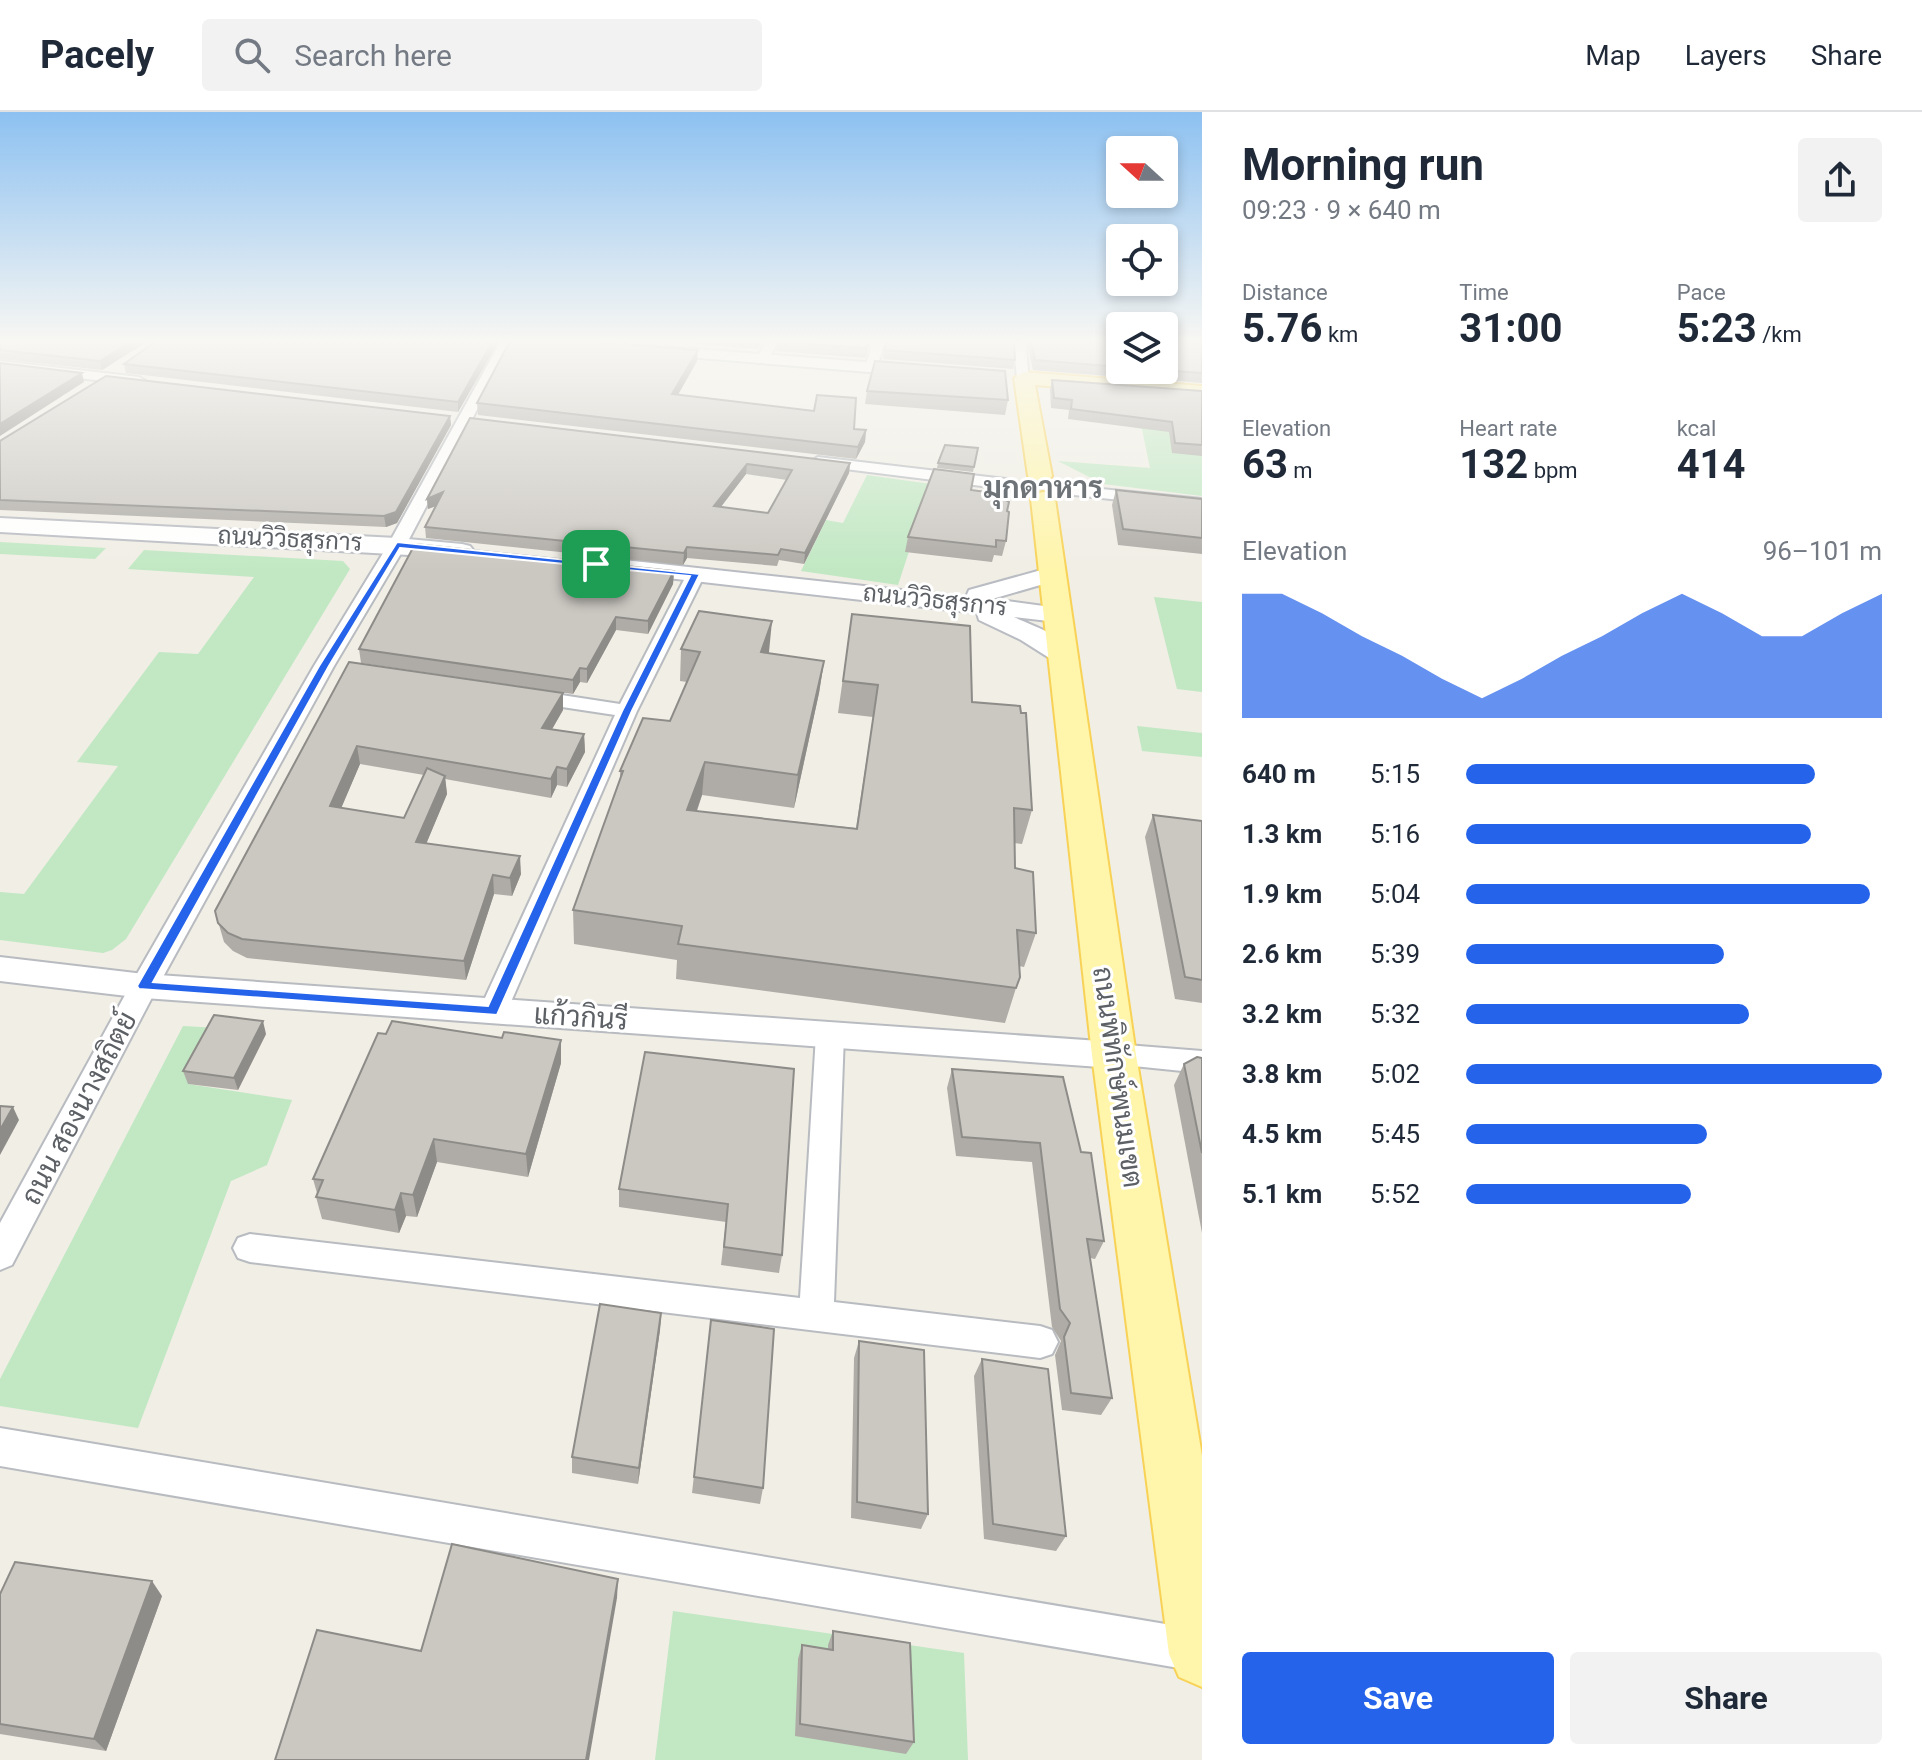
<!DOCTYPE html>
<html lang="en">
<head>
<meta charset="utf-8">
<style>
	body { margin:0; font-family:Roboto,Sarabun,sans-serif; background:#f2f2f3; color:#1f2937; height:100vh; display:flex; flex-direction:column; font-size:30px; white-space:nowrap }
	* { box-sizing:border-box; margin:0 }
	p { font-size:26px; color:#747a83 }
	.icon { flex:none; width:44px; height:44px; fill:none; stroke:currentColor; stroke-width:2; stroke-linecap:round; stroke-linejoin:round }
	.map { position:relative; flex:1; overflow:hidden }
	.side { display:flex; flex-direction:column; background:#fff; width:720px }
	.side>* { flex:none }
	.needle { width:52px; rotate:291deg }
	.controls { position:absolute; left:1106px; top:24px; display:grid; gap:16px }
	.controls a { display:grid; place-items:center; width:72px; height:72px; border-radius:8px; background:#fff; box-shadow:0 4px 12px #0003; font-size:40px }
	.pin { position:absolute; display:grid; place-items:center; width:68px; height:68px; color:#fff; margin:-34px; border-radius:16px; box-shadow:0 4px 12px #0006 }
	.round { display:grid; place-items:center; flex:none; width:84px; height:84px; border-radius:8px; background:#f2f2f3 }
	.summary { display:flex; align-items:center; justify-content:space-between; height:136px; padding:0 40px }
	h1 { font-size:44px; font-weight:700; line-height:60px }
	.metrics { display:grid; grid-template-columns:repeat(3,1fr); gap:12px; height:136px; padding:8px 40px }
	.metrics div { display:grid; align-content:center }
	.metrics b { font-size:40px; font-weight:700 }
	.metrics small { font-size:22px; font-weight:400 }
	.metrics p { font-size:22px }
	.chart { height:224px; padding:16px 40px }
	.chart p { display:flex; justify-content:space-between }
	.chart svg { width:100%; height:144px; margin-top:8px; fill:#2563eb; opacity:.7 }
	.button { display:flex; gap:16px; margin-top:auto; padding:16px 40px }
	.button a { flex:1; height:92px; border-radius:8px; background:#2563eb; color:#fff; font-size:32px; font-weight:700; line-height:92px; text-align:center }
	.button a+a { background:#f2f2f3; color:#1f2937 }
	ul { padding:0 40px; list-style:none; font-size:26px }
	li { display:grid; grid-template-columns:128px 96px 1fr; align-items:center; height:60px }
	li i { height:20px; border-radius:10px; background:#2563eb }
	header { display:flex; align-items:center; gap:48px; box-sizing:border-box; height:112px; padding:0 40px; background:#fff; border-bottom:2px solid #e0e1e3 }
	header strong { font-size:38px }
	nav { display:flex; gap:44px; margin-inline-start:auto; font-size:28px }
	.search { width:560px; height:72px; background:#f2f2f3; display:flex; align-items:center; gap:20px; box-sizing:border-box; padding:0 28px; border-radius:8px; color:#747a83; font-size:30px }
	main { display:flex; flex:1; min-height:0 }
	.map>svg:first-child { display:block }
	.green { fill:#c1e8c3 }
	.lines { fill:none; stroke-linecap:round; stroke-linejoin:round }
	.minor-casing { stroke:#b8bbc0; stroke-width:4 }
	.tertiary-casing { stroke:#b8bbc0; stroke-width:4 }
	.secondary-casing { stroke:#b9bcc2; stroke-width:4 }
	.primary-casing { stroke:#f8d256; stroke-width:4 }
	.minor { fill:#fff; fill-rule:evenodd }
	.tertiary { fill:#fff; fill-rule:evenodd }
	.secondary { fill:#fff; fill-rule:evenodd }
	.primary { fill:#fff5ab; fill-rule:evenodd }
	.wall { fill:#afaca7; fill-rule:evenodd }
	.shaded-wall { fill:#8e8c88 }
	.building { fill:#cbc8c2; stroke:#8e8c88; stroke-width:2; fill-rule:evenodd }
	.route { fill:#2563eb; stroke:#fff; stroke-width:2; fill-rule:evenodd }
	.labels { text-anchor:middle; dominant-baseline:central; stroke-width:6; stroke-linejoin:round; paint-order:stroke }
	.far-street-label { font-size:24px; fill:#5d6166; stroke:#fff }
	.street-label { font-size:28px; fill:#5d6166; stroke:#fff }
	.far-district-label { font-size:30px; font-weight:bold; fill:#6e7378; stroke:#fff }
</style>
</head>
<body>
<header>
<strong>Pacely</strong>
<div class="search"><svg class="icon" aria-label="search" viewBox="0 0 24 24"><circle cx="10" cy="10" r="6"/><path d="M15 15l6 6"/></svg>Search here</div>
<nav><a>Map</a><a>Layers</a><a>Share</a></nav>
</header>
<main>
<div class="map">
<svg width="1202" height="1648" viewBox="0 0 1202 1648">
	<rect width="100%" height="100%" fill="#f0eee5"/>
	<g class="green">
		<polygon points="1136,303 1202,309 1202,384 1103,372 1058,349 1150,356 1142,317 1135,316"/>
		<polygon points="867,363 931,372 898,473 801,459 826,408 843,411"/>
		<polygon points="0,430 106,436 95,447 0,442"/>
		<polygon points="144,438 343,449 350,457 126,827 112,838 103,841 0,828 0,780 24,782 118,654 77,650 159,540 198,542 254,465 128,457"/>
		<polygon points="1154,485 1202,490 1202,580 1177,577"/>
		<polygon points="1137,614 1202,621 1202,645 1142,639"/>
		<polygon points="183,914 218,916 188,972 292,988 267,1053 231,1069 138,1316 0,1294 0,1267"/>
		<polygon points="673,1499 964,1541 968,1648 655,1648"/>
	</g>
	<g class="lines">
		<defs>
			<g id="minor">
				<polygon points="502,227 514,227 406,433 334,554 158,874 12,1153 0,1158 0,1111 130,874 314,554 388,433"/>
				<polygon points="767,227 779,227 767,251 757,251 756,248"/>
				<polygon points="874,227 886,227 877,255 871,259 865,255"/>
				<polygon points="1013,227 1025,227 1029,269 1017,266"/>
				<polygon points="0,249 139,265 146,269 139,273 0,257"/>
				<polygon points="1134,258 1148,258 1155,276 1153,279 1143,279"/>
				<polygon points="818,345 1014,368 1022,373 1014,378 813,353 810,350"/>
				<polygon points="1071,374 1202,387 1202,397 1065,382 1063,379"/>
				<polygon points="696,457 705,462 637,599 507,899 503,906 493,909 483,906 479,899 615,603 529,590 519,584 529,578 620,592 687,462"/>
				<polygon points="830,913 840,916 844,923 834,1190 1040,1214 1052,1218 1058,1230 1052,1242 1040,1246 250,1150 238,1146 233,1136 238,1126 250,1122 800,1186 816,923 820,916"/>
				<polygon points="1114,932 1202,939 1202,961 1104,951 1100,943 1104,935"/>
				<polygon points="0,1316 1201,1518 1202,1560 0,1354"/>
			</g>
			<g id="tertiary">
				<polygon points="656,234 917,254 925,259 917,264 651,242 648,239"/>
				<polygon points="0,845 144,862 1114,930 1126,934 1132,943 1126,952 1114,956 144,886 0,869"/>
			</g>
			<g id="secondary">
				<polygon points="0,406 397,426 462,432 470,434 474,439 470,444 462,446 0,420"/>
				<path d="M624,448L966,485L969,478L1052,455L1061,457L1064,462L1061,467L992,487L1066,497L1070,502L1066,507L1057,510L1014,505C1033,514 1062,523 1075,541L1071,547H1051L1021,528L979,508L977,501L615,460L612,455L615,450Z"/>
			</g>
			<g id="primary">
				<polygon points="1024,260 1202,274 1202,286 1035,273 1052,364 1048,369 1032,369 1028,364 1014,266"/>
				<polygon points="1043,380 1052,382 1055,387 1136,943 1202,1344 1202,1575 1179,1565 1169,1542 1092,943 1031,387 1034,382"/>
			</g>
		</defs>
		<use href="#minor" class="minor-casing"/>
		<use href="#tertiary" class="tertiary-casing"/>
		<use href="#secondary" class="secondary-casing"/>
		<use href="#primary" class="primary-casing"/>
		<use href="#minor" class="minor"/>
		<use href="#tertiary" class="tertiary"/>
		<use href="#secondary" class="secondary"/>
		<use href="#primary" class="primary"/>
	</g>
	<g class="wall">
		<polygon points="0,227 151,227 102,258 0,247"/>
		<polygon points="500,227 458,300 126,261 124,252"/>
		<polygon points="632,227 763,227 758,237"/>
		<polygon points="871,227 865,246 776,239 777,230"/>
		<polygon points="1026,227 1120,227 1120,258 1136,258 1134,266 1033,258"/>
		<polygon points="1166,229 1202,232 1202,271 1155,267 1150,258 1164,258"/>
		<polygon points="884,238 1015,248 1013,257 883,247"/>
		<polygon points="697,249 678,283 854,317 866,318 865,330 856,347 478,303 477,291"/>
		<polygon points="1052,268 1202,279 1202,344 1172,341 1169,320 1068,307 1069,298 1051,296 1050,277"/>
		<polygon points="867,279 1008,288 1005,303 865,292"/>
		<polygon points="450,304 451,313 397,411 386,415 0,398 0,329"/>
		<path d="M470,306L850,351L849,361L804,452L779,448L777,454L687,446L683,453L426,426L425,415L436,394L428,397L427,387ZM746,362L787,368L768,401L721,395Z"/>
		<polygon points="978,336 973,360 937,356 938,351"/>
		<polygon points="971,378 1007,399 1006,429 1002,444 994,443 992,450 905,440 908,425"/>
		<polygon points="1116,378 1202,387 1202,442 1118,433 1112,393"/>
		<polygon points="674,459 673,472 648,522 616,518 587,571 580,570 573,582 361,551 359,537"/>
		<polygon points="852,502 972,590 1032,698 1022,732 1014,731 1015,756 1036,821 1024,855 1019,854 1016,876 1005,911 676,867 677,848 574,832 573,798 620,668 620,659 670,609 687,570 680,569 681,537 824,549 819,581 794,696 702,683 697,699 856,716 873,605 838,601"/>
		<path d="M349,550L563,581V598L552,617L584,622L585,640L567,675L557,673L551,686L445,667L447,682L426,732L521,762L512,784L494,782L466,868L247,846L233,839L224,830L215,799ZM360,652L424,663L404,706L341,696Z"/>
		<polygon points="1153,703 1202,709 1202,891 1175,887 1145,725"/>
		<polygon points="266,922 238,978 188,972 183,959"/>
		<polygon points="386,922 561,951 528,1065 437,1050 417,1105 406,1104 399,1121 322,1107 316,1085 317,1081 313,1067"/>
		<polygon points="645,940 782,1143 779,1161 721,1153 726,1110 619,1095 619,1077"/>
		<polygon points="1202,946 1202,1121 1174,973 1184,952"/>
		<polygon points="952,957 1081,1040 1104,1129 1095,1147 1090,1146 1112,1286 1101,1303 1062,1298 1055,1243 1061,1229 1052,1215 1032,1050 956,1044 947,976"/>
		<polygon points="661,1201 660,1218 638,1372 572,1361 572,1345"/>
		<polygon points="711,1208 763,1376 760,1392 692,1381"/>
		<polygon points="859,1229 928,1402 921,1417 851,1406 854,1246"/>
		<polygon points="982,1247 1066,1424 1056,1439 984,1427 974,1264"/>
		<polygon points="0,1482 162,1484 106,1639 0,1622"/>
		<polygon points="833,1519 914,1630 906,1642 795,1624 798,1547 802,1533 828,1537 828,1533"/>
	</g>
	<g class="shaded-wall">
		<polygon points="134,227 151,227 102,258 100,249"/>
		<polygon points="494,227 500,227 458,300 458,290"/>
		<polygon points="759,227 763,227 758,237"/>
		<polygon points="869,227 871,227 865,246 866,236"/>
		<polygon points="698,238 697,249 672,293 672,282"/>
		<polygon points="82,261 84,270 0,324 0,312"/>
		<polygon points="450,304 451,313 397,411 386,415 384,404"/>
		<polygon points="866,318 865,330 856,347 858,335"/>
		<polygon points="850,351 849,361 804,452 805,441"/>
		<polygon points="747,352 746,362 713,405 714,394"/>
		<polygon points="443,380 444,391 428,397 427,387"/>
		<polygon points="687,435 687,446 683,453 684,441"/>
		<polygon points="674,459 673,472 648,522 648,509"/>
		<polygon points="616,505 616,518 587,571 587,557"/>
		<polygon points="772,509 769,540 758,572 761,540"/>
		<polygon points="824,549 819,581 794,696 798,663"/>
		<polygon points="580,556 580,570 573,582 573,568"/>
		<polygon points="563,581 563,598 543,633 542,616"/>
		<polygon points="584,622 585,640 567,675 567,657"/>
		<polygon points="357,634 360,652 334,713 330,694"/>
		<polygon points="705,650 702,683 685,732 687,698"/>
		<polygon points="557,655 557,673 551,686 551,667"/>
		<polygon points="445,664 447,682 419,749 416,730"/>
		<polygon points="520,744 521,762 512,784 510,766"/>
		<polygon points="493,763 494,782 466,868 464,849"/>
		<polygon points="263,909 266,922 238,978 234,966"/>
		<polygon points="561,928 561,951 528,1065 526,1042"/>
		<polygon points="13,995 19,1008 0,1043 0,1018"/>
		<polygon points="434,1027 437,1050 417,1105 413,1083"/>
		<polygon points="401,1081 406,1104 399,1121 395,1098"/>
		<polygon points="661,1201 660,1218 638,1372 639,1356"/>
		<polygon points="618,1467 617,1486 589,1648 586,1648"/>
		<polygon points="152,1469 162,1484 106,1639 94,1627"/>
	</g>
	<g class="building">
		<polygon points="0,227 134,227 100,249 0,238"/>
		<polygon points="159,227 494,227 458,290 124,252"/>
		<polygon points="511,227 559,227 698,238 672,282 814,299 817,283 856,286 854,317 866,318 858,335 477,291"/>
		<polygon points="778,227 869,227 866,236 777,230"/>
		<polygon points="887,227 1014,227 1015,248 884,238"/>
		<polygon points="1030,227 1120,227 1120,255 1035,248"/>
		<polygon points="1164,227 1166,227 1166,229 1202,232 1202,261 1159,258 1164,258"/>
		<polygon points="875,249 1005,259 1008,288 867,279"/>
		<polygon points="0,251 82,261 0,312"/>
		<polygon points="106,264 450,304 396,400 384,404 0,388 0,329"/>
		<polygon points="1052,268 1202,279 1202,333 1175,331 1172,310 1071,297 1072,288 1054,286"/>
		<path d="M470,306L850,351L805,441L781,437L778,443L687,435L684,441L425,415L443,380L427,387ZM747,352L792,358L768,401L714,394Z"/>
		<polygon points="945,333 978,336 974,355 938,351"/>
		<polygon points="934,357 974,362 971,378 993,381 1009,390 1007,399 1009,400 1006,429 996,428 996,435 908,425"/>
		<polygon points="1116,378 1202,387 1202,426 1123,417"/>
		<polygon points="415,432 674,459 648,509 616,505 587,557 580,556 573,568 359,537"/>
		<polygon points="699,499 772,509 761,540 824,549 798,663 705,650 687,698 857,717 878,573 843,569 852,502 970,514 972,590 1020,594 1021,601 1026,601 1032,698 1014,696 1015,756 1033,760 1036,821 1017,818 1020,865 1016,876 678,832 682,814 573,798 623,659 620,659 643,606 670,609 700,540 681,537"/>
		<polygon points="349,550 563,581 542,616 584,622 567,657 557,655 551,667 357,634 330,694 404,706 427,656 445,664 416,730 520,744 510,766 493,763 464,849 242,827 228,821 218,811 215,799"/>
		<polygon points="1153,703 1202,709 1202,868 1185,865"/>
		<polygon points="214,903 263,909 234,966 183,959"/>
		<polygon points="392,909 502,926 504,920 561,928 526,1042 434,1027 413,1083 401,1081 395,1098 316,1085 323,1068 313,1067 378,921 386,922"/>
		<polygon points="645,940 794,957 782,1143 724,1135 728,1092 619,1077"/>
		<polygon points="1197,945 1202,946 1202,1041 1184,952"/>
		<polygon points="952,957 1063,965 1081,1040 1091,1041 1104,1129 1087,1127 1112,1286 1071,1281 1064,1225 1070,1211 1060,1197 1040,1031 962,1025"/>
		<polygon points="0,994 13,995 0,1018"/>
		<polygon points="600,1192 661,1201 639,1356 572,1345"/>
		<polygon points="711,1208 774,1217 763,1376 694,1365"/>
		<polygon points="859,1229 924,1238 928,1402 857,1390"/>
		<polygon points="982,1247 1048,1257 1066,1424 993,1412"/>
		<polygon points="452,1432 618,1467 586,1648 275,1648 317,1518 421,1539"/>
		<polygon points="15,1450 152,1469 94,1627 0,1612 0,1482"/>
		<polygon points="833,1519 910,1531 914,1630 800,1612 802,1533 833,1538"/>
	</g>
	<linearGradient id="sky" x2="0" y2="1"><stop stop-color="#8dc1f1"/><stop offset="0.5" stop-color="#f8f7f3"/><stop offset="1" stop-color="#f8f7f3" stop-opacity="0"/></linearGradient>
	<rect width="1202" height="458" fill="url(#sky)"/>
	<path class="route" d="M397,430L700,462L632,599L497,903L139,877L137,874L319,554ZM400,436L690,464L622,599L488,894L153,870L329,554Z"/>
	<g class="labels">
		<g class="far-street-label">
			<text transform="translate(290 427) rotate(3)">ถนนวิวิธสุรการ</text>
			<text transform="translate(935 488) rotate(6)">ถนนวิวิธสุรการ</text>
		</g>
		<g class="street-label">
			<text transform="translate(581 905) rotate(4)">แก้วกินรี</text>
			<text transform="translate(1118 965) rotate(82)">ถนนพิทักษ์พนมเขต</text>
			<text transform="translate(79 996) rotate(-62)">ถนน สองนางสถิตย์</text>
		</g>
		<g class="far-district-label">
			<text x="1043" y="375">มุกดาหาร</text>
		</g>
	</g>
</svg>
<div class="controls">
<a><svg class="needle" viewBox="-14 -14 28 28"><path d="M0-13l5 13h-10z" fill="#e53935"/><path d="M0 13l5-13h-10z" fill="#747a83"/></svg></a>
<a><svg class="icon" aria-label="locate" viewBox="0 0 24 24"><circle cx="12" cy="12" r="6"/><path d="M12 2v4M12 18v4M2 12h4M18 12h4"/></svg></a>
<a><svg class="icon" aria-label="layers" viewBox="0 0 24 24"><path d="M12 4l9 5-9 5-9-5zM3 14l9 5 9-5"/></svg></a>
</div>
<div class="pin" style="left:596px;top:452px;background:#1e9e55"><svg class="icon" aria-label="arrive" viewBox="0 0 24 24"><path d="M6 21V4h12l-3 4 3 4H6"/></svg></div>
</div>
<section class="side">
<div class="summary"><div><h1>Morning run</h1><p>09:23 · 9 × 640 m</p></div><a class="round"><svg class="icon" aria-label="share" viewBox="0 0 24 24"><path d="M12 15V3M7 8l5-5 5 5M5 13v7h14v-7"/></svg></a></div>
<div class="metrics">
<div><p>Distance</p><b>5.76<small> km</small></b></div>
<div><p>Time</p><b>31:00</b></div>
<div><p>Pace</p><b>5:23<small> /km</small></b></div>
</div>
<div class="metrics">
<div><p>Elevation</p><b>63<small> m</small></b></div>
<div><p>Heart rate</p><b>132<small> bpm</small></b></div>
<div><p>kcal</p><b>414</b></div>
</div>
<div class="chart"><p><span>Elevation</span>96–101 m</p>
<svg viewBox="0 0 160 44" preserveAspectRatio="none"><path d="M0 44V6L10 6L20 12L30 19L40 25L50 32L60 38L70 32L80 25L90 19L100 12L110 6L120 12L130 19L140 19L150 12L160 6V44z"/></svg>
</div>
<ul>
<li><b>640 m</b>5:15<i style="width:84%"></i></li>
<li><b>1.3 km</b>5:16<i style="width:83%"></i></li>
<li><b>1.9 km</b>5:04<i style="width:97%"></i></li>
<li><b>2.6 km</b>5:39<i style="width:62%"></i></li>
<li><b>3.2 km</b>5:32<i style="width:68%"></i></li>
<li><b>3.8 km</b>5:02<i style="width:100%"></i></li>
<li><b>4.5 km</b>5:45<i style="width:58%"></i></li>
<li><b>5.1 km</b>5:52<i style="width:54%"></i></li>
</ul>
<div class="button"><a>Save</a><a>Share</a></div>
</section>
</main>
</body>
</html>
